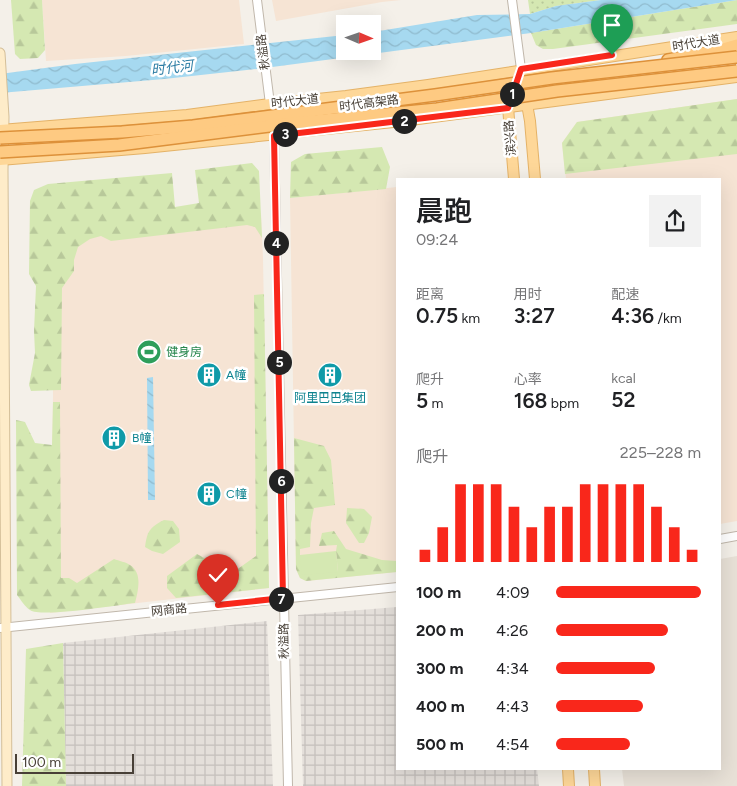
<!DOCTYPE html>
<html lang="zh">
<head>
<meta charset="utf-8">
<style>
	body { margin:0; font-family:Figtree,"Noto Sans SC",sans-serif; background:#f2f2f2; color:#202124; height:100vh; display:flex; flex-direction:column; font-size:19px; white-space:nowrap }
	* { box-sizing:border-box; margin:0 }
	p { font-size:16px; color:#757577 }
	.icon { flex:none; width:28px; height:28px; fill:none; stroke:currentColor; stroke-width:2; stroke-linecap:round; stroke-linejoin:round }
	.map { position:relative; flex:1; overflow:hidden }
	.sheet { position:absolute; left:396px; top:178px; width:325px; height:592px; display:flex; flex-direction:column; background:#fff; border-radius:0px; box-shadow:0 5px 20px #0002 }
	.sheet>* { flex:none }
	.needle { width:32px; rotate:92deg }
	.buttons { position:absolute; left:336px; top:15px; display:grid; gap:10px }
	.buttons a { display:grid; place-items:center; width:45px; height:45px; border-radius:0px; background:#fff; box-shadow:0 5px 20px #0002; font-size:25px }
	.scale { position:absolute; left:15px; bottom:12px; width:119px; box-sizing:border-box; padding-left:5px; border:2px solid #484037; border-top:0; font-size:14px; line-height:18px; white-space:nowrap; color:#484037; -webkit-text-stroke:4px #fff; paint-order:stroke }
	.pin { position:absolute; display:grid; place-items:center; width:42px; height:42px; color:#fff; margin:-51px -21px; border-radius:50% 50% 50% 0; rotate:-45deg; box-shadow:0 0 5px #0007 }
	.pin .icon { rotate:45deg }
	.km { position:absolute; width:25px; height:25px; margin:-12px; border-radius:50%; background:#222; color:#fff; font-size:14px; line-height:25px; text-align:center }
	.round { display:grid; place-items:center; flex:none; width:52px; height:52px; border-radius:0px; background:#f2f2f2 }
	.headline { display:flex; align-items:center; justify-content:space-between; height:85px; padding:0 20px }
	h1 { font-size:28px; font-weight:600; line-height:38px }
	.metrics { display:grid; grid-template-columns:repeat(3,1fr); gap:8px; height:85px; padding:5px 20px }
	.metrics div { display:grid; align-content:center }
	.metrics b { font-size:21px; font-weight:600 }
	.metrics small { font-size:14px; font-weight:400 }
	.metrics p { font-size:14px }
	.chart { height:140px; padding:10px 20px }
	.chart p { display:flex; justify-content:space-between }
	.chart svg { width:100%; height:90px; margin-top:5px; stroke:#f9271b; stroke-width:6 }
	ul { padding:0 20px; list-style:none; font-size:16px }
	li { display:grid; grid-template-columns:80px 60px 1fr; align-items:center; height:38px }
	li i { height:12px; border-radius:6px; background:#f9271b }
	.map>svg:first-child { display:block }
	.residential { fill:#e8e1d7 }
	.commercial { fill:#f6e4d4 }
	.industrial { fill:url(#industrial-grid) }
	.grass { fill:url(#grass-dots) }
	.forest { fill:url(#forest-firs) }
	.pitch { fill:#d5e8b2 }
	.water { fill:url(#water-waves) }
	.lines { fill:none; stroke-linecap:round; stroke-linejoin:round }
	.tertiary-casing { stroke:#c0b7ab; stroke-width:10 }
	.secondary-casing { stroke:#d4bf99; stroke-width:11 }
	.primary-casing { stroke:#e4b267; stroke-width:12 }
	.trunk-casing { stroke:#dd913a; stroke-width:14 }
	.tertiary { stroke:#fff; stroke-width:8 }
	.secondary { stroke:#feecc9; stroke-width:9 }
	.primary { stroke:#fed798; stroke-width:10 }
	.trunk { stroke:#feca82; stroke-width:11 }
	.trunk-bridge-casing { stroke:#dd913a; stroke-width:14; stroke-linecap:butt }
	.trunk-bridge { stroke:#feca82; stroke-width:11 }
	.route-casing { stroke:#fff; stroke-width:10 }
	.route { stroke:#f9271b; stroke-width:6 }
	.labels { text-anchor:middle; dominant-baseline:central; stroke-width:5; stroke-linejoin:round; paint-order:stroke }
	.street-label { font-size:12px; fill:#484037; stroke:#fff }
	.leisure-label { font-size:12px; fill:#27864d; stroke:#fff; text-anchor:start }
	.culture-label { font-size:12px; fill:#0d838f; stroke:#fff; text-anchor:start }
	.water-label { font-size:14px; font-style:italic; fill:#2d7da4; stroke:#fff }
</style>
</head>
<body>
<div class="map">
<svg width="737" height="786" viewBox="0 0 737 786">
	<defs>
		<pattern id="industrial-grid" width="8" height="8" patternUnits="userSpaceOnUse" patternTransform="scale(1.25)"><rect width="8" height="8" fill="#e4dfda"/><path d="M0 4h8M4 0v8" fill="none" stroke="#c5c0bc"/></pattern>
		<pattern id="grass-dots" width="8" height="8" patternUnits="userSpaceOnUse" patternTransform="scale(1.25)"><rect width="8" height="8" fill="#d5e8b2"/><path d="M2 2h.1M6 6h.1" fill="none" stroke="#b8c89a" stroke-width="1.8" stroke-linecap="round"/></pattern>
		<pattern id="forest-firs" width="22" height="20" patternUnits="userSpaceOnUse" patternTransform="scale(1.25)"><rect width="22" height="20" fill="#d5e8b2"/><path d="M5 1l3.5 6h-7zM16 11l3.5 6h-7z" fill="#b8c89a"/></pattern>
		<pattern id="water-waves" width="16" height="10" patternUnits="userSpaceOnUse" patternTransform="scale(1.25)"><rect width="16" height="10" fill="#a6d9f0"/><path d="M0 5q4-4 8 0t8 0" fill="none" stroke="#90bbce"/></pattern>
	</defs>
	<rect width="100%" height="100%" fill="#f4f0e9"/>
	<polygon class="residential" points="737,556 737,786 624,786 622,769 720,769 720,559"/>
	<g class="commercial">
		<polygon points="42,0 239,0 244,44 126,56 46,61"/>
		<polygon points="272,0 401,0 382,2 276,21"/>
		<polygon points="737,99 737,521 720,524 720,179 566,179 562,143 577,122"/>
		<polygon points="397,187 397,572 306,581 300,578 296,569 290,198"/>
		<polygon points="261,213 263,258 269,588 50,613 53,396 52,227"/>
	</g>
	<g class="industrial">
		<polygon points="397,607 398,769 537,769 539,786 303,786 298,615"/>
		<polygon points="267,621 273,786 66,786 63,643"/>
	</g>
	<polygon class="grass" points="528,0 601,0 556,6 530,14"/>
	<g class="forest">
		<polygon points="11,0 42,0 45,50 38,58 20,59 15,54"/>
		<polygon points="737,0 737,24 553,49 543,49 536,45 531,33"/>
		<polygon points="737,99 737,154 565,174 562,143 577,122"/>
		<polygon points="382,147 390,167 386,189 290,198 291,162 305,154"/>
		<polygon points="252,163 259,171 262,238 255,227 247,225 111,241 101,236 90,239 78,247 74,260 74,271 62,288 61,390 31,391 29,385 35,353 34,331 36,286 29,274 30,201 34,190 48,184 172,173 175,207 199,203 195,170"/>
		<polygon points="264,294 269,588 176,598 167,588 167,576 197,554 232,573 256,556 254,295"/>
		<path d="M53,402H60L61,578H69L77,583L114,559C119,561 126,562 130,565C143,573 138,591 135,603C117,605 41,618 30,610C25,607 21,600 17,595L16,420L25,422L35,443L52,445Z"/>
		<polygon points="294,438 324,446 331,460 335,505 314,508 311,523 310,547 300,549 300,555 338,572 336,551 337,545 319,546 322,533 334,531 346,549 382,560 397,561 397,572 306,581 300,578 296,569"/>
		<polygon points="347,508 364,509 372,517 369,533 364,543 359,543 346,523"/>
		<path d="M164,520L173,521L179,529L180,542L163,554L152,551L145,547C147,531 150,527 164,520Z"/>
		<polygon points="63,643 66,786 22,786 26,649"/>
	</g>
	<polygon class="pitch" points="336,551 338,572 302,575 300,555"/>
	<g class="water">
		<polygon points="601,0 737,0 531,33 257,69 164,79 0,93 0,74 75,64 345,35 345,51 372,51 373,32 477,15 530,14 556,6"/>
		<polygon points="153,377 155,500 148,500 147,378"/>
	</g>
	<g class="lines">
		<defs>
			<g id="tertiary">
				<polyline points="257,0 270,104"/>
				<polyline points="512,0 521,69"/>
				<polyline points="274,136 288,786"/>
				<polyline points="720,539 737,536"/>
				<polyline points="0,628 398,587"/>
			</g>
			<polyline id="secondary" points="0,53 4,117 3,170 7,786"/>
			<g id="primary">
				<polyline points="522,76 530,121 535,179"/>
				<polyline points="0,130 187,115 270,104 346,96 428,85 737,37"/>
				<polyline points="0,160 145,148 403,121 737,77"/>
				<polyline points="514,179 508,107 518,77"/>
				<polyline points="568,769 569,786"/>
				<polyline points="594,769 595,786"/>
			</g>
			<polyline id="trunk" points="668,60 716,51 737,45"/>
		</defs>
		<use href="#tertiary" class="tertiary-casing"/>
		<use href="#secondary" class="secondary-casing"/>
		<use href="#primary" class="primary-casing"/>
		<use href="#trunk" class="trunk-casing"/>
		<use href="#tertiary" class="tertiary"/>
		<use href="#secondary" class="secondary"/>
		<use href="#primary" class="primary"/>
		<use href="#trunk" class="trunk"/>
		<defs>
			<g id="trunk-bridge">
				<polyline points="0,138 122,132 193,126 435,95 552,78 737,57"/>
				<polyline points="0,152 119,145 293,123 437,109 557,91 737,71"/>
			</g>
		</defs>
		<use href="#trunk-bridge" class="trunk-bridge-casing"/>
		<use href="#trunk-bridge" class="trunk-bridge"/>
	</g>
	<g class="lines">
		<defs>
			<polyline id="route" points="218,605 283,598 274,136 508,108 521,69 612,55"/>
		</defs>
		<use href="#route" class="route-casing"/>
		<use href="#route" class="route"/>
	</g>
	<defs>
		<symbol id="stadium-disc" viewBox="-11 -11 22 22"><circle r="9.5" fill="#2e9e5b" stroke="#fff"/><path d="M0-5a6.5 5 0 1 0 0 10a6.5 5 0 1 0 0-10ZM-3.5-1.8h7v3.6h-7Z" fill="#fff"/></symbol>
		<symbol id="building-disc" viewBox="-11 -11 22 22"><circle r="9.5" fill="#0f9aa8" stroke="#fff"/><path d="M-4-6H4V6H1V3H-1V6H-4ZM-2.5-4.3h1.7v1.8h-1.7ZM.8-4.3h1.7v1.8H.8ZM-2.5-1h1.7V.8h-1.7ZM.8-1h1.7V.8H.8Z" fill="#fff"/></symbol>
	</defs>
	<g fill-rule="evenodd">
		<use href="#stadium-disc" x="135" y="338" width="28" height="28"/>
		<use href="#building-disc" x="195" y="361" width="28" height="28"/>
		<use href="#building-disc" x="316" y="361" width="28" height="28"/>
		<use href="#building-disc" x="100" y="424" width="28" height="28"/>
		<use href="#building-disc" x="195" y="480" width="28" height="28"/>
	</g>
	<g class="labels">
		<g class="street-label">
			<text transform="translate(696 43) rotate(-9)">时代大道</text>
			<text transform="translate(263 52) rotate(-97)">秋溢路</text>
			<text transform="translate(295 101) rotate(-6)">时代大道</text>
			<text transform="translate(369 103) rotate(-7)">时代高架路</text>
			<text transform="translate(510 138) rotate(-95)">滨兴路</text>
			<text transform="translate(169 610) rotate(-6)">网商路</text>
			<text transform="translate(284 641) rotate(-91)">秋溢路</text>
		</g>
		<g class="leisure-label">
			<text x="166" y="352">健身房</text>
		</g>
		<g class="culture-label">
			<text x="226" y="375">A幢</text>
			<text x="330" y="398" text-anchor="middle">阿里巴巴集团</text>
			<text x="132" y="438">B幢</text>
			<text x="226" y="494">C幢</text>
		</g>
		<g class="water-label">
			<text transform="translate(172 68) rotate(-6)">时代河</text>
		</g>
	</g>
</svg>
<div class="buttons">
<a><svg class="needle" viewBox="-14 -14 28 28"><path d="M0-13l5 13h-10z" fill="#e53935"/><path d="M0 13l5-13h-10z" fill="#757577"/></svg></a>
</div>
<div class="scale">100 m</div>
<div class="pin" style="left:612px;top:55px;background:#1e9e55"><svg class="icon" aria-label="arrive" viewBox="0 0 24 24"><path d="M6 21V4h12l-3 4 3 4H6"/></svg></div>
<div class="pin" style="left:218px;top:605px;background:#d93025"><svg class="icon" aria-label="check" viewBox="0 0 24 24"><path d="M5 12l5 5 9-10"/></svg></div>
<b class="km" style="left:512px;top:94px">1</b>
<b class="km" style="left:404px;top:121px">2</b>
<b class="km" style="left:285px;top:134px">3</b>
<b class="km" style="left:276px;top:243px">4</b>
<b class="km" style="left:279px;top:362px">5</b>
<b class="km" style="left:281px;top:481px">6</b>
<b class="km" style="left:281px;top:599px">7</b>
<section class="sheet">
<div class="headline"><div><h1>晨跑</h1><p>09:24</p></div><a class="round"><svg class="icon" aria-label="share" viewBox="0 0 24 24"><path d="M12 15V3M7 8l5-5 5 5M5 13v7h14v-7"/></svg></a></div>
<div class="metrics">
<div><p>距离</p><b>0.75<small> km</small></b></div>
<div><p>用时</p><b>3:27</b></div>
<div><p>配速</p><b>4:36<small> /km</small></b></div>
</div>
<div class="metrics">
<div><p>爬升</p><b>5<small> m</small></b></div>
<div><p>心率</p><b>168<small> bpm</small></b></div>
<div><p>kcal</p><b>52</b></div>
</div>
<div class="chart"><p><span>爬升</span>225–228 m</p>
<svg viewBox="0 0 160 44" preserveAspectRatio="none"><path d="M5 44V38M15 44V27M25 44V6M35 44V6M45 44V6M55 44V17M65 44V27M75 44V17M85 44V17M95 44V6M105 44V6M115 44V6M125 44V6M135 44V17M145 44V27M155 44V38"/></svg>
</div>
<ul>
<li><b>100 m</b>4:09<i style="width:100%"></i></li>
<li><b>200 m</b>4:26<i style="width:77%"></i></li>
<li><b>300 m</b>4:34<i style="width:68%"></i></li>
<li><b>400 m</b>4:43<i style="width:60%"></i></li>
<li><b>500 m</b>4:54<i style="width:51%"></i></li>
</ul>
</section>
</div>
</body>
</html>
